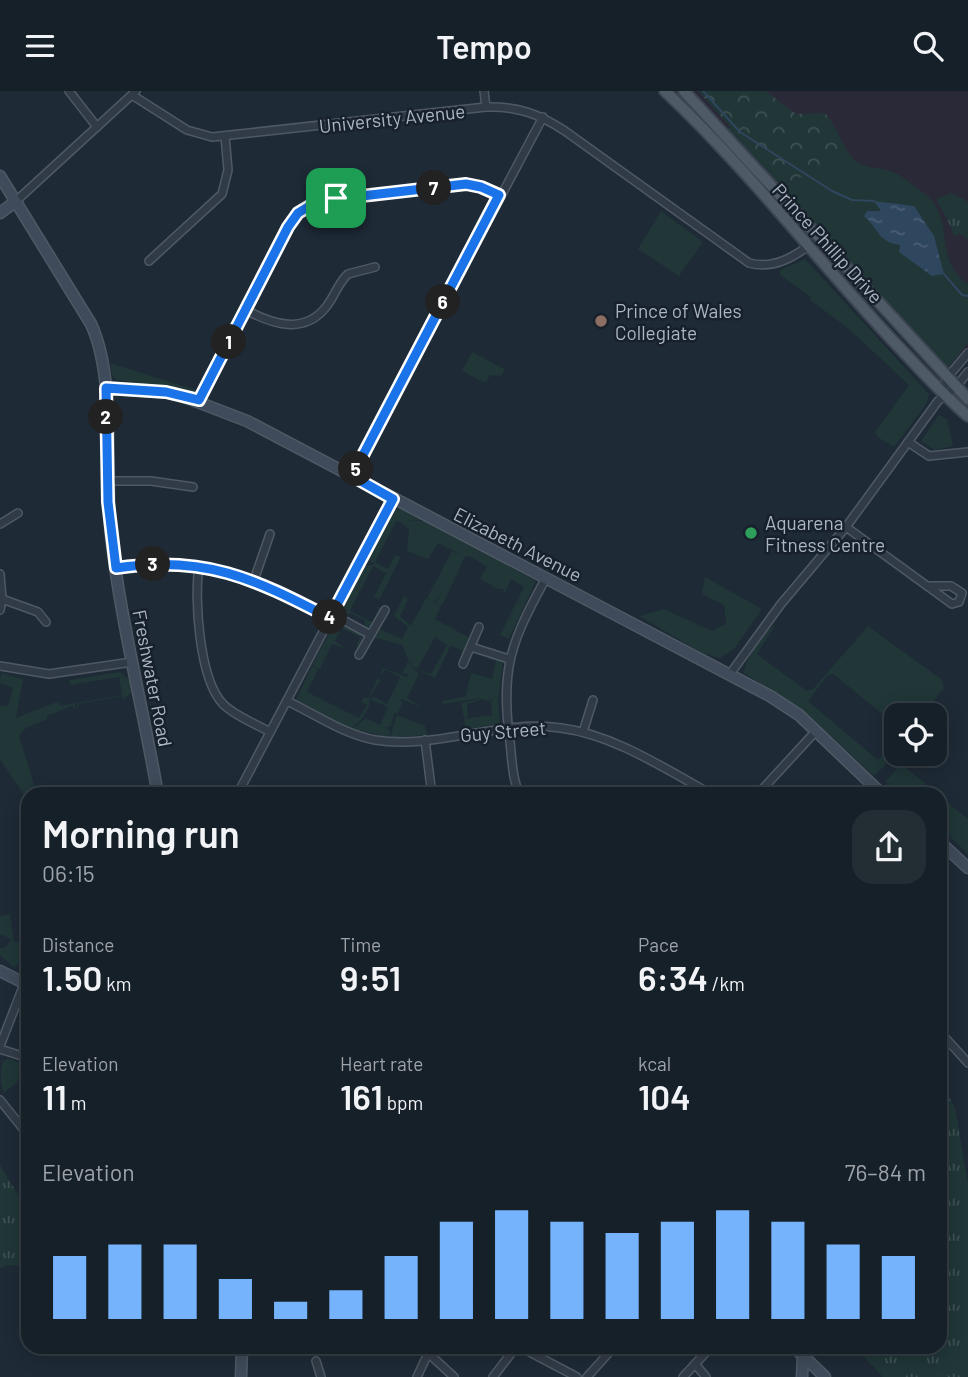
<!DOCTYPE html>
<html lang="en">
<head>
<meta charset="utf-8">
<style>
	body { margin:0; font-family:Barlow,sans-serif; background:#232d34; color:#f1f3f6; height:100vh; display:flex; flex-direction:column; font-size:26px; white-space:nowrap }
	* { box-sizing:border-box; margin:0 }
	p { font-size:23px; color:#9ea3a8 }
	.icon { flex:none; width:38px; height:38px; fill:none; stroke:currentColor; stroke-width:2; stroke-linecap:round; stroke-linejoin:round }
	.map { position:relative; flex:1; overflow:hidden }
	.drawer { position:absolute; left:21px; top:696px; width:926px; height:567px; display:flex; flex-direction:column; background:#162028; border-radius:21px; box-shadow:0 4px 18px #0003,0 0 0 2px #353e45 }
	.drawer>* { flex:none }
	.controls { position:absolute; left:884px; top:612px; display:grid; gap:14px }
	.controls a { display:grid; place-items:center; width:63px; height:63px; border-radius:14px; background:#162028; box-shadow:0 4px 18px #0003,0 0 0 2px #353e45; font-size:35px }
	.pin { position:absolute; display:grid; place-items:center; width:60px; height:60px; color:#fff; margin:-30px; border-radius:14px; box-shadow:0 4px 10px #0006 }
	.km { position:absolute; width:35px; height:35px; margin:-18px; border-radius:50%; background:#222; color:#fff; font-size:19px; line-height:35px; text-align:center }
	.round { display:grid; place-items:center; flex:none; width:74px; height:74px; border-radius:21px; background:#232d34 }
	.overview { display:flex; align-items:center; justify-content:space-between; height:119px; padding:0 21px }
	h1 { font-size:38px; font-weight:600; line-height:52px }
	.stats { display:grid; grid-template-columns:repeat(3,1fr); gap:10px; height:119px; padding:7px 21px }
	.stats div { display:grid; align-content:center }
	.stats b { font-size:35px; font-weight:600 }
	.stats small { font-size:19px; font-weight:400 }
	.stats p { font-size:19px }
	.chart { height:196px; padding:14px 21px }
	.chart p { display:flex; justify-content:space-between }
	.chart svg { width:100%; height:126px; margin-top:7px; stroke:#76b3fd; stroke-width:6 }
	header { display:flex; justify-content:space-between; align-items:center; height:91px; padding:0 21px; background:#162028; font-size:32px; font-weight:600 }
	.map>svg:first-child { display:block }
	.medical { fill:#2a2938 }
	.green { fill:#203637 }
	.forest { fill:url(#forest-crowns) }
	.park { fill:url(#park-tufts) }
	.water { fill:url(#water-ripples) }
	.lines { fill:none; stroke-linecap:round; stroke-linejoin:round }
	.stream { stroke:#2f465f; stroke-width:2 }
	.street-casing { stroke:#4f5965; stroke-width:10 }
	.secondary-casing { stroke:#4f5965; stroke-width:13 }
	.primary-casing { stroke:#3b4450; stroke-width:14 }
	.street { stroke:#313b47; stroke-width:7 }
	.secondary { stroke:#3f4b5a; stroke-width:10 }
	.primary { stroke:#4f5a67; stroke-width:10 }
	.route-casing { stroke:#fff; stroke-width:14 }
	.route { stroke:#1a73e8; stroke-width:9 }
	.education-dot { fill:#8d6e63; stroke:#17202b; stroke-width:2.5 }
	.leisure-dot { fill:#2e9e5b; stroke:#17202b; stroke-width:2.5 }
	.labels { text-anchor:middle; dominant-baseline:central; stroke-width:5; stroke-linejoin:round; paint-order:stroke }
	.street-label { font-size:19px; fill:#abb6c4; stroke:#17202b }
	.poi-label { font-size:19px; fill:#abb6c4; stroke:#17202b; text-anchor:start }
</style>
</head>
<body>
<header><svg class="icon" aria-label="menu" viewBox="0 0 24 24"><path d="M4 6h16M4 12h16M4 18h16"/></svg>Tempo<svg class="icon" aria-label="search" viewBox="0 0 24 24"><circle cx="10" cy="10" r="6"/><path d="M15 15l6 6"/></svg></header>
<div class="map">
<svg width="968" height="1286" viewBox="0 0 968 1286">
	<defs>
		<pattern id="forest-crowns" width="20" height="18" patternUnits="userSpaceOnUse" patternTransform="scale(1.75)"><rect width="20" height="18" fill="#203637"/><path d="M2 6a3 3 0 1 1 6 0M12 15a3 3 0 1 1 6 0" fill="none" stroke="#3e5152"/></pattern>
		<pattern id="park-tufts" width="24" height="20" patternUnits="userSpaceOnUse" patternTransform="scale(1.75)"><rect width="24" height="20" fill="#203637"/><path d="M3 7l-1-3M5 7V3M7 7l1-3M15 17l-1-3M17 17v-4M19 17l1-3" fill="none" stroke="#3e5152"/></pattern>
		<pattern id="water-ripples" width="26" height="14" patternUnits="userSpaceOnUse" patternTransform="scale(1.75)"><rect width="26" height="14" fill="#2f465f"/><path d="M2 4q2-2 4 0t4 0M15 11q2-2 4 0t4 0" fill="none" stroke="#4a5e74"/></pattern>
	</defs>
	<rect width="100%" height="100%" fill="#1e2a36"/>
	<polygon class="medical" points="684,0 968,0 968,262 946,288"/>
	<g class="green">
		<path d="M724,37H733L782,94L851,65C864,81 883,74 899,84C904,87 927,104 930,107C955,135 933,168 968,193V252L949,276L943,275Z"/>
		<polygon points="661,120 703,151 679,185 638,158"/>
		<polygon points="805,168 929,303 926,313 894,356 877,346 875,341 909,294 849,238 810,209 811,206 780,184 780,179"/>
		<polygon points="472,261 505,278 501,285 490,284 487,290 483,291 462,280"/>
		<polygon points="110,272 196,299 196,302 117,289 112,284"/>
		<polygon points="939,324 947,328 953,355 935,359 921,350"/>
		<polygon points="401,418 423,429 390,431 396,430 375,471 388,478 395,464 401,466 379,509 374,506 386,482 373,475 350,520 372,531 379,518 375,515 381,517 371,535 365,536 364,529 350,522 342,525 340,522 365,475 375,473 368,469 394,419"/>
		<polygon points="399,430 426,430 536,490 509,548 500,544 524,496 511,488 505,502 503,498 498,498 480,488 487,476 470,465 465,466 442,515 438,514 441,516 435,528 470,547 459,572 462,560 451,554 435,587 418,579 431,583 447,554 436,547 437,543 417,578 411,575 412,569 410,573 402,554 372,546 378,537 402,548 408,536 394,525 404,505 408,509 400,525 411,535 426,507 436,512 441,502 435,511 427,507 452,460 462,464 438,452 428,468 407,460 409,438"/>
		<polygon points="705,486 762,518 734,558 720,567 702,562 639,525 664,518 712,540 726,533 724,514 702,503"/>
		<polygon points="335,531 360,543 362,548 354,561 360,546 341,537 335,550 346,558 332,553 320,578 312,574"/>
		<path d="M776,533L757,563L807,600L813,598L868,535L941,588L944,597L926,620L920,618L914,625H896V634L833,583L828,584L808,610L878,669L882,664L884,666L886,673L874,685L804,620L744,582C744,569 764,540 776,533Z"/>
		<polygon points="488,566 503,570 498,609 500,632 465,639 464,628 492,624 491,609 495,609 490,608 490,615 489,610 483,608 467,613 468,627 464,627 461,612 481,607 443,613 442,610 466,605 471,582 492,588 496,570 488,568"/>
		<polygon points="408,571 419,583 407,607 423,617 400,608 403,612 397,624 425,635 427,644 390,647 397,623 395,621 391,635 386,637 390,639 389,646 352,638 366,627 380,634 388,616 371,609 373,605 387,613 400,586 386,579 379,584 383,577 407,586 408,583 402,583"/>
		<polygon points="312,575 318,578 307,601 359,627 367,614 361,611 364,606 368,607 378,586 380,590 370,605 369,615 362,628 351,638 296,609"/>
		<polygon points="120,581 130,589 131,602 123,609 122,605 79,613 78,619 77,612 122,604 119,586 70,594 69,589"/>
		<polygon points="1,582 23,588 16,627 59,610 60,615 75,612 76,619 72,615 47,625 47,628 26,637 19,645 37,703 28,704 28,710 0,668 0,614 8,615 13,597 0,592"/>
		<polygon points="900,674 905,676 938,703 896,703 887,698 886,690"/>
		<polygon points="942,707 968,728 968,763 940,736"/>
		<polygon points="10,823 14,851 28,849 28,859 14,877 0,864 0,857 6,856 11,848 0,843 0,825"/>
		<path d="M9,968L24,973L17,991L4,1002C0,992 0,980 3,970Z"/>
	</g>
	<path class="forest" d="M698,0H766L796,23L825,22C837,36 840,51 851,65L782,94Z"/>
	<g class="park">
		<path d="M952,102L968,111V149L959,142L954,146C951,133 943,121 936,108Z"/>
		<polygon points="940,992 955,1016 968,1093 968,1286 883,1286 856,1257 940,1256"/>
		<polygon points="0,1074 28,1120 28,1176 8,1174 0,1177"/>
	</g>
	<path class="water" d="M874,110L914,115L934,145L944,183L932,185L899,161L900,154C878,151 879,138 864,125L867,120H881Z"/>
	<g class="lines">
		<g class="stream">
			<polyline points="703,0 740,41 832,100 852,109 874,110"/>
			<polyline points="944,183 962,204 968,205"/>
		</g>
		<defs>
			<g id="street">
				<polyline points="69,0 97,36"/>
				<polyline points="484,0 486,16"/>
				<path d="M132,4L187,39L212,46L486,16C518,15 539,23 565,40L749,172C776,179 797,164 818,148"/>
				<polyline points="15,111 136,0"/>
				<polyline points="149,170 222,103 228,79 225,45"/>
				<path d="M246,219C272,233 304,244 326,216C335,205 338,192 348,183L375,176"/>
				<polyline points="943,304 946,288 968,262"/>
				<polyline points="199,309 288,136 298,122 318,109 466,93 481,95 499,104"/>
				<polyline points="908,351 929,365 968,361"/>
				<polyline points="352,385 543,26"/>
				<polyline points="107,390 151,390 193,396"/>
				<polyline points="0,433 18,422"/>
				<polyline points="846,436 952,513 959,511 962,502 951,495 931,495"/>
				<path d="M199,475C194,507 199,588 223,613C235,625 254,632 270,641"/>
				<path d="M115,477C205,464 253,487 330,527"/>
				<polyline points="0,483 2,508 0,519"/>
				<polyline points="254,489 270,443"/>
				<polyline points="2,508 38,521 46,531"/>
				<polyline points="332,523 369,543"/>
				<polyline points="471,556 509,568"/>
				<polyline points="359,564 385,519"/>
				<polyline points="463,573 479,536"/>
				<polyline points="0,575 49,583 132,571"/>
				<polyline points="730,583 781,513 846,436 938,310 955,297 968,281"/>
				<path d="M287,610C315,623 343,643 375,649C437,659 499,628 561,637C615,644 665,678 713,704"/>
				<polyline points="583,641 593,609"/>
				<polyline points="425,649 432,704"/>
				<polyline points="237,704 393,408"/>
				<path d="M520,704C512,688 512,668 510,651C500,577 511,551 546,487"/>
				<polyline points="757,704 816,640"/>
				<polyline points="940,941 968,972"/>
				<polyline points="0,955 24,893"/>
				<polyline points="0,958 28,967"/>
				<polyline points="0,1009 28,1044"/>
				<polyline points="520,1256 577,1286"/>
				<polyline points="694,1256 702,1264"/>
				<polyline points="428,1262 454,1286"/>
				<polyline points="316,1270 321,1286"/>
				<polyline points="695,1273 706,1286"/>
				<polyline points="417,1286 431,1256"/>
				<polyline points="493,1286 516,1256"/>
				<polyline points="587,1286 614,1256"/>
				<polyline points="683,1286 711,1256"/>
			</g>
			<g id="secondary">
				<path d="M0,85L91,233C117,289 104,381 111,445C121,532 143,617 158,704"/>
				<polyline points="0,122 15,111"/>
				<polyline points="106,297 174,302 247,330 770,605 799,624 883,704"/>
				<polyline points="940,751 968,777"/>
				<polyline points="0,880 28,894"/>
				<polyline points="794,1256 825,1286"/>
				<polyline points="241,1286 242,1256"/>
				<polyline points="802,1286 803,1264"/>
			</g>
			<g id="primary">
				<path d="M665,0C748,78 818,170 896,253C920,278 942,303 968,325"/>
				<polyline points="684,0 968,308"/>
			</g>
		</defs>
		<use href="#street" class="street-casing"/>
		<use href="#secondary" class="secondary-casing"/>
		<use href="#primary" class="primary-casing"/>
		<use href="#street" class="street"/>
		<use href="#secondary" class="secondary"/>
		<use href="#primary" class="primary"/>
	</g>
	<g class="lines">
		<defs>
			<path id="route" d="M466,93L481,96L499,104L352,385L393,408L330,527C253,487 205,464 116,477L108,411L106,297L166,301L199,309L288,136L298,122L318,110Z"/>
		</defs>
		<use href="#route" class="route-casing"/>
		<use href="#route" class="route"/>
	</g>
	<circle class="education-dot" cx="601" cy="230" r="7"/>
	<circle class="leisure-dot" cx="751" cy="442" r="7"/>
	<g class="labels">
		<g class="street-label">
			<text transform="translate(392 27) rotate(-6)">University Avenue</text>
			<text transform="translate(828 152) rotate(48)">Prince Phillip Drive</text>
			<text transform="translate(518 453) rotate(27)">Elizabeth Avenue</text>
			<text transform="translate(153 587) rotate(79)">Freshwater Road</text>
			<text transform="translate(503 640) rotate(-5)">Guy Street</text>
		</g>
		<g class="poi-label">
			<text x="615" y="219">Prince of Wales<tspan x="615" dy="22">Collegiate</tspan></text>
			<text x="765" y="431">Aquarena<tspan x="765" dy="22">Fitness Centre</tspan></text>
		</g>
	</g>
</svg>
<div class="controls">
<a><svg class="icon" aria-label="locate" viewBox="0 0 24 24"><circle cx="12" cy="12" r="6"/><path d="M12 2v4M12 18v4M2 12h4M18 12h4"/></svg></a>
</div>
<div class="pin" style="left:336px;top:107px;background:#1e9e55"><svg class="icon" aria-label="arrive" viewBox="0 0 24 24"><path d="M6 21V4h12l-3 4 3 4H6"/></svg></div>
<b class="km" style="left:229px;top:251px">1</b>
<b class="km" style="left:106px;top:326px">2</b>
<b class="km" style="left:153px;top:473px">3</b>
<b class="km" style="left:330px;top:526px">4</b>
<b class="km" style="left:356px;top:378px">5</b>
<b class="km" style="left:443px;top:211px">6</b>
<b class="km" style="left:434px;top:97px">7</b>
<section class="drawer">
<div class="overview"><div><h1>Morning run</h1><p>06:15</p></div><a class="round"><svg class="icon" aria-label="share" viewBox="0 0 24 24"><path d="M12 15V3M7 8l5-5 5 5M5 13v7h14v-7"/></svg></a></div>
<div class="stats">
<div><p>Distance</p><b>1.50<small> km</small></b></div>
<div><p>Time</p><b>9:51</b></div>
<div><p>Pace</p><b>6:34<small> /km</small></b></div>
</div>
<div class="stats">
<div><p>Elevation</p><b>11<small> m</small></b></div>
<div><p>Heart rate</p><b>161<small> bpm</small></b></div>
<div><p>kcal</p><b>104</b></div>
</div>
<div class="chart"><p><span>Elevation</span>76–84 m</p>
<svg viewBox="0 0 160 44" preserveAspectRatio="none"><path d="M5 44V22M15 44V18M25 44V18M35 44V30M45 44V38M55 44V34M65 44V22M75 44V10M85 44V6M95 44V10M105 44V14M115 44V10M125 44V6M135 44V10M145 44V18M155 44V22"/></svg>
</div>
</section>
</div>
</body>
</html>
